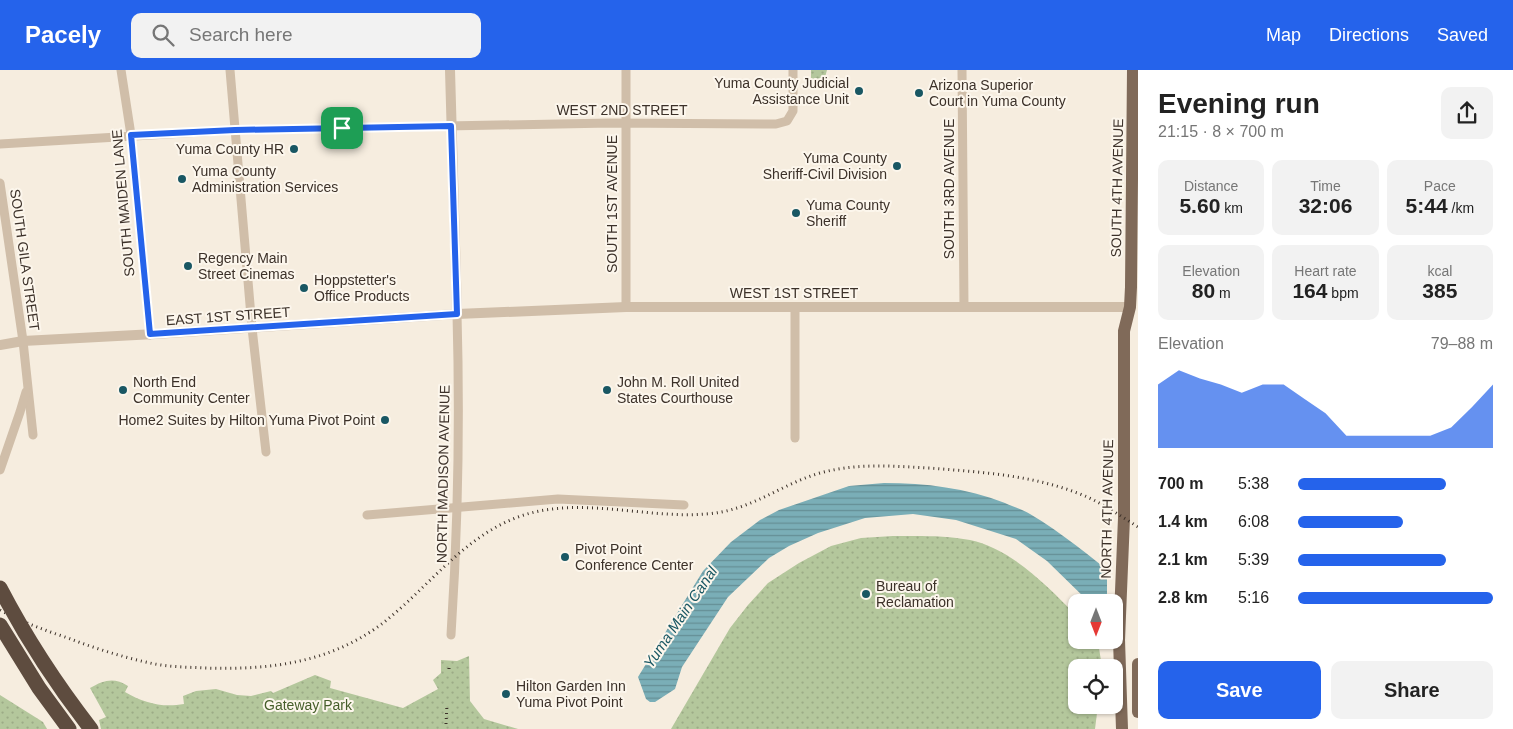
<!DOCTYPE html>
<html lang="en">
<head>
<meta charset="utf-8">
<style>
	body { margin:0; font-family:Arial,sans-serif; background:#f2f2f2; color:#222; height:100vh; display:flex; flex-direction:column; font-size:19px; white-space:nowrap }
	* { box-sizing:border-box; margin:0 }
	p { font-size:16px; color:#767676 }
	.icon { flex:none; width:28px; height:28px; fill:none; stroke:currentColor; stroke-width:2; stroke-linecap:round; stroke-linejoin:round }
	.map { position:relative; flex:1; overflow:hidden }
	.panel { display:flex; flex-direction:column; background:#fff; width:375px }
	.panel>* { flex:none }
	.needle { width:32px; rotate:180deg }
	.fabs { position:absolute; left:1068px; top:524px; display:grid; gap:10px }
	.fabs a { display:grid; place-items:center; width:55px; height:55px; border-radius:10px; background:#fff; box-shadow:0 1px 4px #0004; font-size:25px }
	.pin { position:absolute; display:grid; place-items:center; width:42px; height:42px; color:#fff; margin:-21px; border-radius:10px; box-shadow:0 2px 8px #0006 }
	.round { display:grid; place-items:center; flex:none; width:52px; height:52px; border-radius:10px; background:#f2f2f2 }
	.headline { display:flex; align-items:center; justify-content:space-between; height:85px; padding:0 20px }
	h1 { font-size:28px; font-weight:700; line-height:38px }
	.stats { display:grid; grid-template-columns:repeat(3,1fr); gap:8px; height:85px; padding:5px 20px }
	.stats div { display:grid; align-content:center; border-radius:10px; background:#f2f2f2; text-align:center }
	.stats b { font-size:21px; font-weight:700 }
	.stats small { font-size:14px; font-weight:400 }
	.stats p { font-size:14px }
	.chart { height:140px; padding:10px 20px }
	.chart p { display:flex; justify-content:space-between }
	.chart svg { width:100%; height:90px; margin-top:5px; fill:#2563eb; opacity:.7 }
	.cta { display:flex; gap:10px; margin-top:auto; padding:10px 20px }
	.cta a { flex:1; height:58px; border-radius:10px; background:#2563eb; color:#fff; font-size:20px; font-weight:700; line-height:58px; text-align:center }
	.cta a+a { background:#f2f2f2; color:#222 }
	ul { padding:0 20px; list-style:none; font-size:16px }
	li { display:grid; grid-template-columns:80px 60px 1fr; align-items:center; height:38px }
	li i { height:12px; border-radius:6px; background:#2563eb }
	header { display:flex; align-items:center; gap:30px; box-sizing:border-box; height:70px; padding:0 25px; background:#2563eb; color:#fff }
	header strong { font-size:24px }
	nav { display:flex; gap:28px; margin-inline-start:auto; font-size:18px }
	.search { width:350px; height:45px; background:#f2f2f2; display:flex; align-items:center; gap:12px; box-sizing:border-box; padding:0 18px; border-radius:10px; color:#767676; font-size:19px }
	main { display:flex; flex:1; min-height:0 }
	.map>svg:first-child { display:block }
	.grass { fill:url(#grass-dots) }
	.water { fill:url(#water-rules) }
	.pier { fill:#f6eddf }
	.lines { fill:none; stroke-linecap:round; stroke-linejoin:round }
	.minor { stroke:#d0bea9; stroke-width:9 }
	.tertiary { stroke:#d0bea9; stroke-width:10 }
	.primary { stroke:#806a59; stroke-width:12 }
	.motorway { stroke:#5e4c3f; stroke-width:15 }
	.rail { stroke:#3c3129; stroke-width:3; stroke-dasharray:1 4; stroke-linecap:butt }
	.motorway-bridge { stroke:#5e4c3f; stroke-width:15 }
	.route-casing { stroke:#fff; stroke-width:10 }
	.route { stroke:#2563eb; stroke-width:6 }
	.poi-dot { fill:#195763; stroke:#fcf6ec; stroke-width:2 }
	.labels { text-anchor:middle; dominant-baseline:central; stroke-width:4; stroke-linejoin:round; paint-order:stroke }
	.poi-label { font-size:14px; fill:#3c3129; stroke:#fcf6ec; text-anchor:start }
	.street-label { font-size:14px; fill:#3c3129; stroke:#fcf6ec }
	.park-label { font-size:14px; fill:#455e2a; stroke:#fcf6ec }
	.water-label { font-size:15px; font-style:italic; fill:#195763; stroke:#fcf6ec }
</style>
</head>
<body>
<header>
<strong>Pacely</strong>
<div class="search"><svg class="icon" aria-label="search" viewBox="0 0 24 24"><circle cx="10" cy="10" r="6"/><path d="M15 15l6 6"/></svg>Search here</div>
<nav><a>Map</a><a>Directions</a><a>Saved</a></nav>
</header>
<main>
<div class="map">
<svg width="1138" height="659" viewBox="0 0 1138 659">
	<defs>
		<pattern id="grass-dots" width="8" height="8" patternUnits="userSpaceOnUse" patternTransform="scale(1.25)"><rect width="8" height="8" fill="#b4c79c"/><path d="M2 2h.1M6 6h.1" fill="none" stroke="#9cab86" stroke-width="1.8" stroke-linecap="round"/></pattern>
		<pattern id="water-rules" width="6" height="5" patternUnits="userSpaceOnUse" patternTransform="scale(1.25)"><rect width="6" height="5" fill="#7aaeb7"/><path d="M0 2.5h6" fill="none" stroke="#658e95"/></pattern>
	</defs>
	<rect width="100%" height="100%" fill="#f6eddf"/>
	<g class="grass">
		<polygon points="811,0 827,0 824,11 824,19 811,18"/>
		<path d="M893,466C918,466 945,465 970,470C1012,479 1047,516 1076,545V570H1095L1099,578L1102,597L1076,598V635H1098L1095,659H671L730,558L748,535L768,513L799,493L831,476L861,468Z"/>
		<path d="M469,586L470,631L484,649L518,659H101L99,650L106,647L90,618C104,610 114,607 128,616L125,622C144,633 162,638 184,634L183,626L196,621L216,619L237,625L251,626L271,621L273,623L315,605L331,611L330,618L403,638L438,619L433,610L441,603V590L457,591Z"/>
		<polygon points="0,625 43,652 47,659 0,659"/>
	</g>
	<path class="water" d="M884,413C926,413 966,418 1005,433C1013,437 1022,439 1030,444C1062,463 1091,487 1120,510L1114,532H1089L1047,491L1016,469L956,450L913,444L865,448L818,463L789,476L769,488L728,527L682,597L675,619L655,632H650L646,629L638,607L703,501L731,472L760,450L779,440L849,416Z"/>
	<polygon class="pier" points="1107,496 1138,523 1138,576 1114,556 1114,532 1107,532"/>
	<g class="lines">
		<g class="minor">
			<polyline points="121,0 131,65 150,265"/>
			<polyline points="230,0 252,258 266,382"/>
			<polyline points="626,0 626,237"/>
			<polyline points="962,0 964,237"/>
			<polyline points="0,74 235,60 610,53 776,54 787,51 793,41 793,0"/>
			<polyline points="0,113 23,271 33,365"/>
			<polyline points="795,368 795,237"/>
			<polyline points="0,400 20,342 26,322"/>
			<polyline points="367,445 558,429 684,435"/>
			<path d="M451,565C458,458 460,351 457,244"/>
		</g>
		<g class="tertiary">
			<polyline points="450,0 457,244"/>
			<polyline points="0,275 23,271 155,264 457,244 626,237 1130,237"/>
		</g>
		<g class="primary">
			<polyline points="1138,594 1138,642"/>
			<polyline points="1122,659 1119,570 1124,448 1124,261 1130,237 1131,217 1133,0"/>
		</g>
		<polyline class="motorway" points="0,555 39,618 69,659"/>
		<g class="rail">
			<path d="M0,540C22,552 44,560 68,568C94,578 122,587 150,593C167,597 186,597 204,598C267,600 326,594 379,556C426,521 461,468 518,447C578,425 644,449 706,444C751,441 779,415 820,403C857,393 892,396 929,398C980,402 1032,405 1080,424C1101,432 1119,445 1138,457"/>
			<polyline points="449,599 449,595"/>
			<polyline points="446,654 447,634"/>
		</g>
		<path class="motorway-bridge" d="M0,518C26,568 56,614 91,659"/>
	</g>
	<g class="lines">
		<defs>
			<polygon id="route" points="451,56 457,244 150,264 131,65 235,60"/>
		</defs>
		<use href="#route" class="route-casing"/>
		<use href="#route" class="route"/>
	</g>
	<g class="poi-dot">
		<circle cx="859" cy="21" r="5"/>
		<circle cx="919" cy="23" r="5"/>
		<circle cx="294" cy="79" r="5"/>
		<circle cx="897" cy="96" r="5"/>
		<circle cx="182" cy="109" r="5"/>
		<circle cx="796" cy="143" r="5"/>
		<circle cx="188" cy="196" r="5"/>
		<circle cx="304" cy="218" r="5"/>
		<circle cx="123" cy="320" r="5"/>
		<circle cx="607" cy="320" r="5"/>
		<circle cx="385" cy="350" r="5"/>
		<circle cx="565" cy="487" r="5"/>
		<circle cx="866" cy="524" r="5"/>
		<circle cx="506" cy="624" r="5"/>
	</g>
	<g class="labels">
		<g class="poi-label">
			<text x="849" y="13" text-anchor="end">Yuma County Judicial<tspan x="849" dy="16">Assistance Unit</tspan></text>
			<text x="929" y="15">Arizona Superior<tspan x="929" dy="16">Court in Yuma County</tspan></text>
			<text x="284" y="79" text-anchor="end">Yuma County HR</text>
			<text x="887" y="88" text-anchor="end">Yuma County<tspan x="887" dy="16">Sheriff-Civil Division</tspan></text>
			<text x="192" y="101">Yuma County<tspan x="192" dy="16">Administration Services</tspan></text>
			<text x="806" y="135">Yuma County<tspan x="806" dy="16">Sheriff</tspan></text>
			<text x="198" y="188">Regency Main<tspan x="198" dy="16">Street Cinemas</tspan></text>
			<text x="314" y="210">Hoppstetter's<tspan x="314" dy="16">Office Products</tspan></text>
			<text x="133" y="312">North End<tspan x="133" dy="16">Community Center</tspan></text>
			<text x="617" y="312">John M. Roll United<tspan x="617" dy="16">States Courthouse</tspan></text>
			<text x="375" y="350" text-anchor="end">Home2 Suites by Hilton Yuma Pivot Point</text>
			<text x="575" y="479">Pivot Point<tspan x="575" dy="16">Conference Center</tspan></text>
			<text x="876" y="516">Bureau of<tspan x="876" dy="16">Reclamation</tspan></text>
			<text x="516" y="616">Hilton Garden Inn<tspan x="516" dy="16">Yuma Pivot Point</tspan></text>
		</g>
		<g class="street-label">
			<text x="622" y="40">WEST 2ND STREET</text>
			<text transform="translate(1117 118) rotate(-89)">SOUTH 4TH AVENUE</text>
			<text transform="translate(949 119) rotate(-90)">SOUTH 3RD AVENUE</text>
			<text transform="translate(123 133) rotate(-95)">SOUTH MAIDEN LANE</text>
			<text transform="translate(612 134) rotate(-90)">SOUTH 1ST AVENUE</text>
			<text transform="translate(25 190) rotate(82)">SOUTH GILA STREET</text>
			<text x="794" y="223">WEST 1ST STREET</text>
			<text transform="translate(228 246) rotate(-4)">EAST 1ST STREET</text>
			<text transform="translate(443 404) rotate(-89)">NORTH MADISON AVENUE</text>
			<text transform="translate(1107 439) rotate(-89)">NORTH 4TH AVENUE</text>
		</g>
		<g class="park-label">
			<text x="308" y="635">Gateway Park</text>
		</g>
		<g class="water-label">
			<text transform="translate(680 547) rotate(-56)">Yuma Main Canal</text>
		</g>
	</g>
</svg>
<div class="fabs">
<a><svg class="needle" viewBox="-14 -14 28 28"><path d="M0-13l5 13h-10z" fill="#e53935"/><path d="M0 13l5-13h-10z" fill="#767676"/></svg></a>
<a><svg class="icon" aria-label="locate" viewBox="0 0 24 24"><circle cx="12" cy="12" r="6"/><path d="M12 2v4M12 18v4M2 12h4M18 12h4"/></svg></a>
</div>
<div class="pin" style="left:342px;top:58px;background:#1e9e55"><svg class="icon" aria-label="arrive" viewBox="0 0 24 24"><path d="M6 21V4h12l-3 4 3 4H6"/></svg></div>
</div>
<section class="panel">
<div class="headline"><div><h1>Evening run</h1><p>21:15 · 8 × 700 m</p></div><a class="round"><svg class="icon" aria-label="share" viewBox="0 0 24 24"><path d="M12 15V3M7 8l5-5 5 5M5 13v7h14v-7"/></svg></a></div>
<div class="stats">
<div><p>Distance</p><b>5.60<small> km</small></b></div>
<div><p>Time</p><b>32:06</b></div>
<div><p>Pace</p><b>5:44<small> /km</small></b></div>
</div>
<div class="stats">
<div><p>Elevation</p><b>80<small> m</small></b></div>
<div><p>Heart rate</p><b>164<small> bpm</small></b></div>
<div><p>kcal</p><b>385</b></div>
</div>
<div class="chart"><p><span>Elevation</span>79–88 m</p>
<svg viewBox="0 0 160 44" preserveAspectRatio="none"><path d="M0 44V13L10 6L20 10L30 13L40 17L50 13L60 13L70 20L80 27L90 38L100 38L110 38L120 38L130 38L140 34L150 24L160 13V44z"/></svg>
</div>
<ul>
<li><b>700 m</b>5:38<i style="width:76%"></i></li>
<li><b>1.4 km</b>6:08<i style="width:54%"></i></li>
<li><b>2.1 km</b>5:39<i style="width:76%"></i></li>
<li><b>2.8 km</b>5:16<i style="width:100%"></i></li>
</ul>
<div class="cta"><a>Save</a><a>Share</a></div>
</section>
</main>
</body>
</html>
